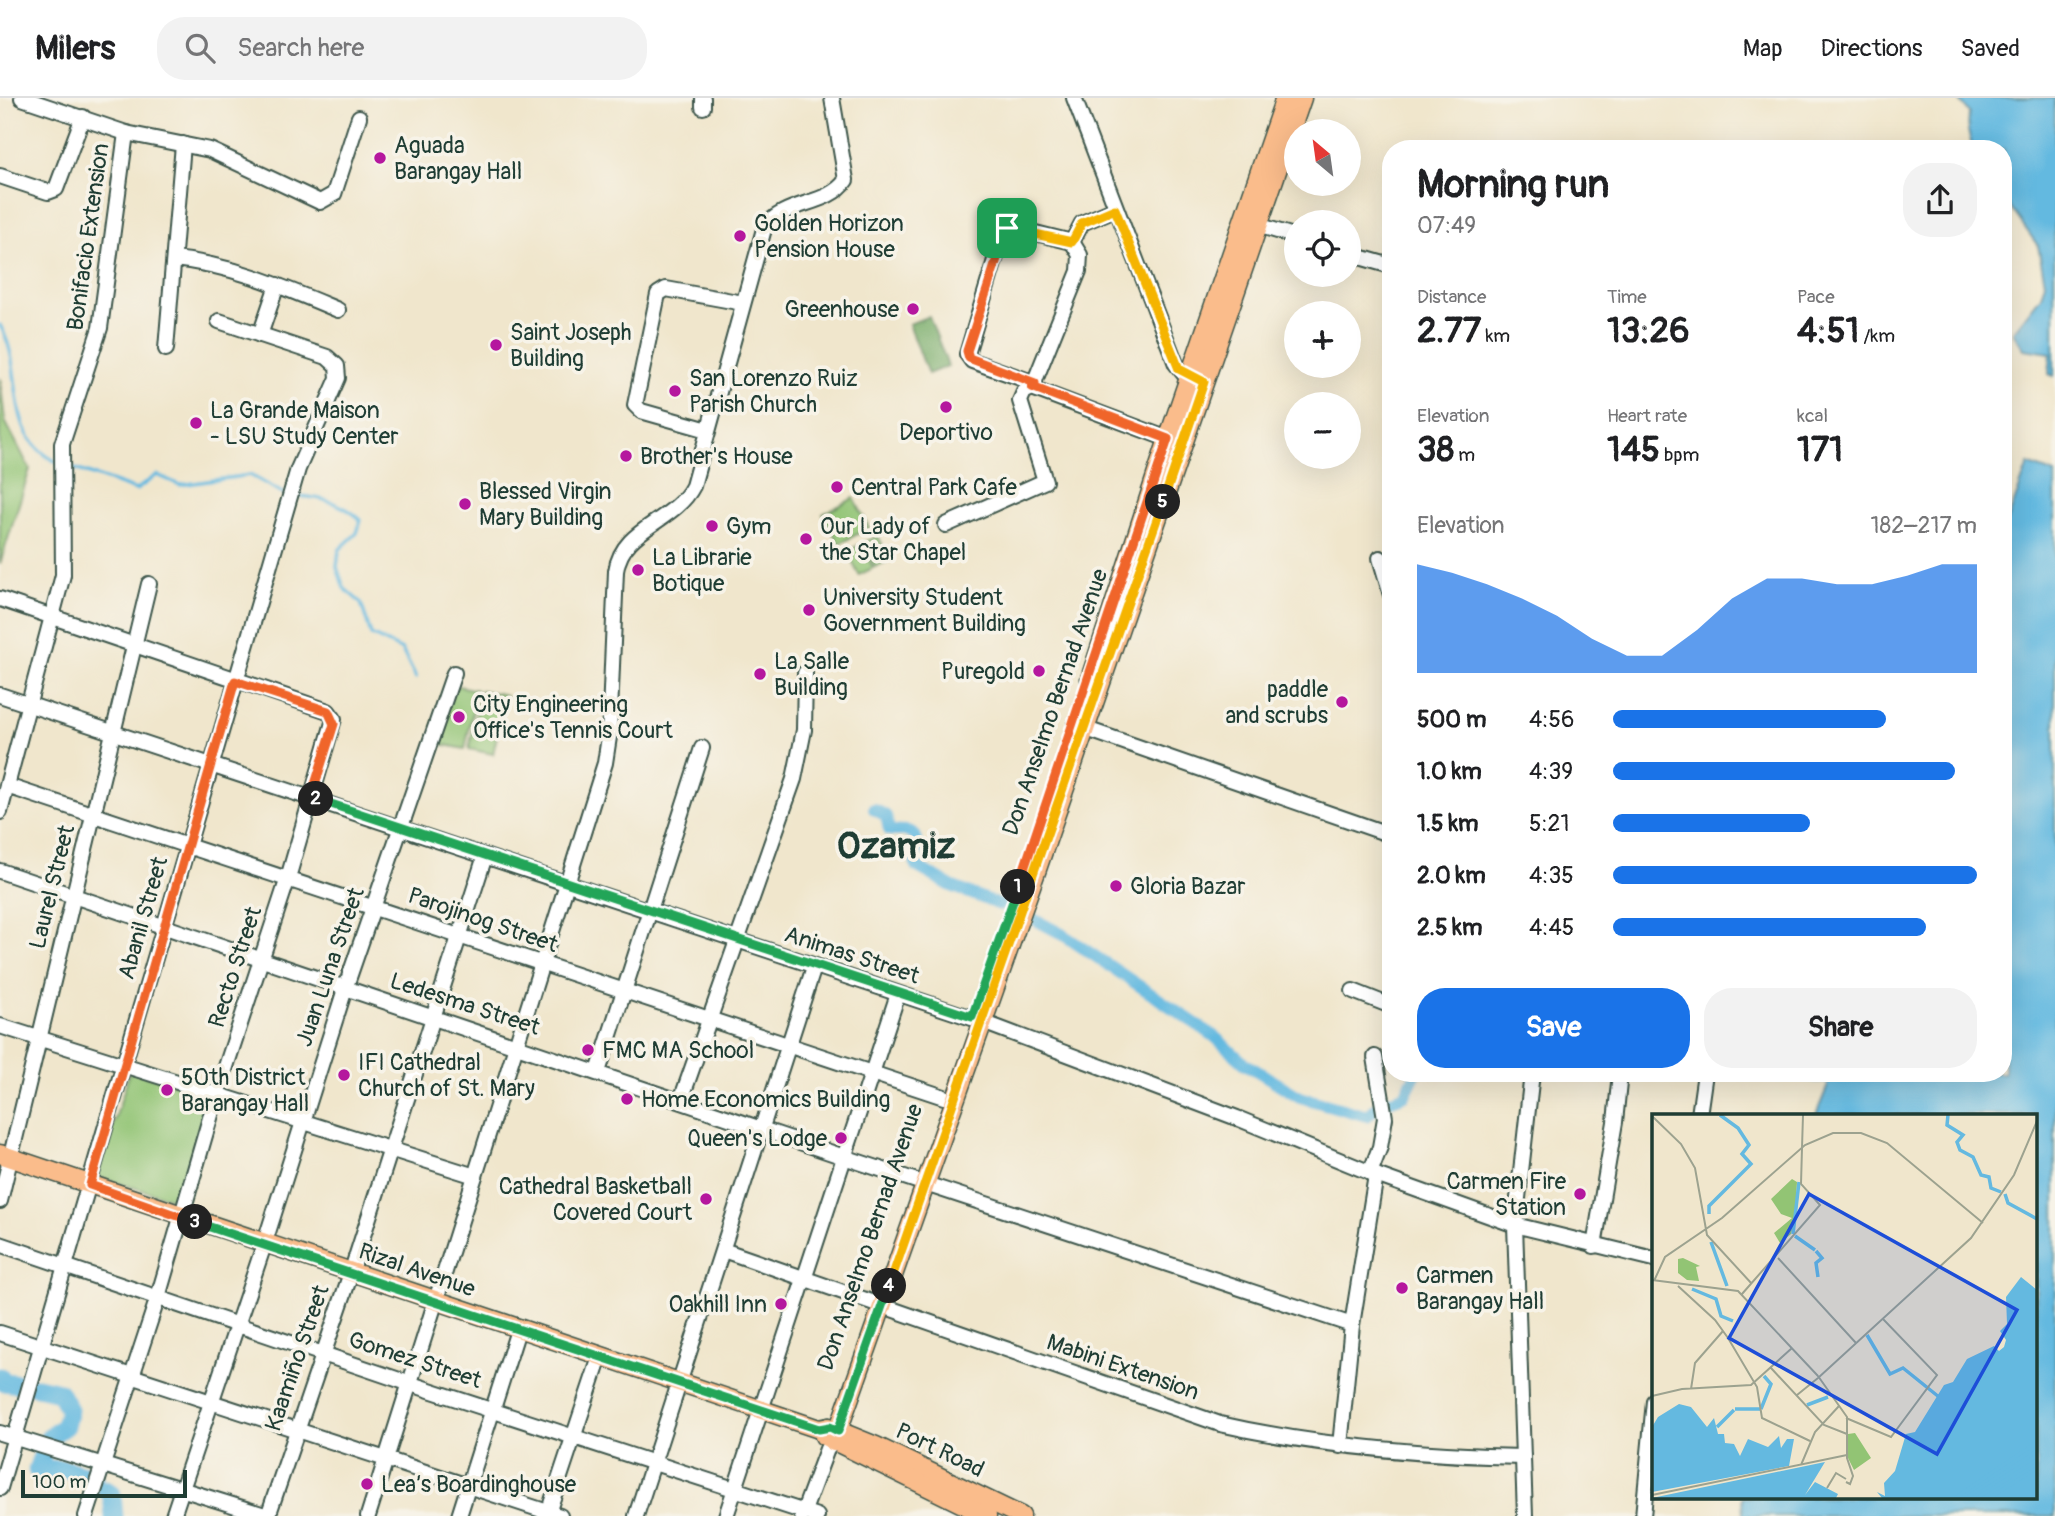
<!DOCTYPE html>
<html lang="en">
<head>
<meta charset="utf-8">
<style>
	body { margin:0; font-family:Pangolin,sans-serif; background:#f2f2f2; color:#202124; height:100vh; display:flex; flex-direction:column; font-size:26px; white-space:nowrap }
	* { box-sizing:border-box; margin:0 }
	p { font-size:23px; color:#757577 }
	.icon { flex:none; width:38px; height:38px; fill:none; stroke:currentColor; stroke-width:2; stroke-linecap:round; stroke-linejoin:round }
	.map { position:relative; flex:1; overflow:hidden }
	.sheet { position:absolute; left:1382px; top:42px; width:630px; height:942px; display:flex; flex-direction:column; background:#fff; border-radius:28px; box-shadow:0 7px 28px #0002 }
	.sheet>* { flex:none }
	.needle { width:46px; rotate:331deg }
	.tools { position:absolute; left:1284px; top:21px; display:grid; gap:14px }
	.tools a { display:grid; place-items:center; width:77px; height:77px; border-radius:50%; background:#fff; box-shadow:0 7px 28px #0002; font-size:35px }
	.scale { position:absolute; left:21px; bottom:18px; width:166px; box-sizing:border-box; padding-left:7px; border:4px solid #1f3d34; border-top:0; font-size:19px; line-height:24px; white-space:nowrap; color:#1f3d34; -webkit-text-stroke:5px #f7f3e8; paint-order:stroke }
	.pin { position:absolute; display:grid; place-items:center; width:60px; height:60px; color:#fff; margin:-30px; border-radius:14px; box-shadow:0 4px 10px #0006 }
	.km { position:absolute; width:35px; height:35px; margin:-18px; border-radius:50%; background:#222; color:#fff; font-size:19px; line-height:35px; text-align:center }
	.round { display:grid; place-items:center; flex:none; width:74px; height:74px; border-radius:28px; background:#f2f2f2 }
	.headline { display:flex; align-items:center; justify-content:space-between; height:119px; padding:0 35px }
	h1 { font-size:38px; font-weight:700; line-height:52px }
	.figures { display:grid; grid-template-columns:repeat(3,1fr); gap:10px; height:119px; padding:7px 35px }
	.figures div { display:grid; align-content:center }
	.figures b { font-size:35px; font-weight:700 }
	.figures small { font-size:19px; font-weight:400 }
	.figures p { font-size:19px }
	.chart { height:196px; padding:14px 35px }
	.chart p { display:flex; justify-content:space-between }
	.chart svg { width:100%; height:126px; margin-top:7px; fill:#1a73e8; opacity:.7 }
	.primary-button { display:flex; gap:14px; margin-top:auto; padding:14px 35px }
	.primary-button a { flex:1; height:80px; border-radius:28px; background:#1a73e8; color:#fff; font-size:28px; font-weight:700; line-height:80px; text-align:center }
	.primary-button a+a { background:#f2f2f2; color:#202124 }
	ul { padding:0 35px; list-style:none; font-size:23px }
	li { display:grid; grid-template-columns:112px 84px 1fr; align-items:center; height:52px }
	li i { height:18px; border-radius:9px; background:#1a73e8 }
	header { display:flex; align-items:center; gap:42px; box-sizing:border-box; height:98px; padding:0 35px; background:#fff; border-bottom:2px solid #e0e0e0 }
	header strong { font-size:33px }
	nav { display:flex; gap:38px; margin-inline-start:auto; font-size:24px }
	.search { width:490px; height:63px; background:#f2f2f2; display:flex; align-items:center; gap:18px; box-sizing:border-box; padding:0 24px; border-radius:28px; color:#757577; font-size:26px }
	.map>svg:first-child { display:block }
	.green { fill:#92c474; stroke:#588054; stroke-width:2 }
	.forest { fill:#75aa66; stroke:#4a744d; stroke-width:2 }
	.water { fill:#64b9e0; stroke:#427b8a; stroke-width:2 }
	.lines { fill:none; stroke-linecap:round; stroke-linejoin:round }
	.stream { stroke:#64b9e0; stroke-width:3.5 }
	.canal { stroke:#64b9e0; stroke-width:12 }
	.river { stroke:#64b9e0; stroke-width:19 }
	.minor-casing { stroke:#3e564b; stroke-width:18 }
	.major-casing { stroke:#3e564b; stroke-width:21 }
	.minor { stroke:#fff; stroke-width:14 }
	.major { stroke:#fabc8b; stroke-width:18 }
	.split-1-casing { stroke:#fff; stroke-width:14 }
	.split-2-casing { stroke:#fff; stroke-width:14 }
	.split-3-casing { stroke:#fff; stroke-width:14 }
	.split-4-casing { stroke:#fff; stroke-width:14 }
	.split-5-casing { stroke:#fff; stroke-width:14 }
	.split-6-casing { stroke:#fff; stroke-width:14 }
	.split-1 { stroke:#f0652b; stroke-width:9 }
	.split-2 { stroke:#22a559; stroke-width:9 }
	.split-3 { stroke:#f0652b; stroke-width:9 }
	.split-4 { stroke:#22a559; stroke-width:9 }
	.split-5 { stroke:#f5b400; stroke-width:9 }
	.split-6 { stroke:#f5b400; stroke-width:9 }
	.poi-dot { fill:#b5179e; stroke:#f7f3e8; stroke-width:2.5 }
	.labels { text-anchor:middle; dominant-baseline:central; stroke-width:7; stroke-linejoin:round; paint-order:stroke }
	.poi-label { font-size:23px; fill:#1f3d34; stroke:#f7f3e8; text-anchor:start }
	.street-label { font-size:23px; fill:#1f3d34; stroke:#f7f3e8 }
	.town-label { font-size:37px; font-weight:bold; fill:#1f3d34; stroke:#f7f3e8 }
	.inset-river { fill:none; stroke:#64b9e0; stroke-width:3.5 }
	.inset-road { fill:none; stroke:#9ca28f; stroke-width:2 }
	.view { fill:#1d4ed8; fill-opacity:0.15; stroke:#1d4ed8; stroke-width:3.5 }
	.inset-edge { fill:none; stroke:#1f3d34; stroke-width:3.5 }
</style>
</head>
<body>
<header>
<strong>Milers</strong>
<div class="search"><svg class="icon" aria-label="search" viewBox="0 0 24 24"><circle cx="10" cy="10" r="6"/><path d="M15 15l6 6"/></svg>Search here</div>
<nav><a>Map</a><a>Directions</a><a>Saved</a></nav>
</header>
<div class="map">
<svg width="2055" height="1418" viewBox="0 0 2055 1418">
	<rect width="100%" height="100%" fill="#f7f3e8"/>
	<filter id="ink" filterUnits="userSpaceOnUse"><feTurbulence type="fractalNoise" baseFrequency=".0143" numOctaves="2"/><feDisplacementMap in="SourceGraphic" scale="14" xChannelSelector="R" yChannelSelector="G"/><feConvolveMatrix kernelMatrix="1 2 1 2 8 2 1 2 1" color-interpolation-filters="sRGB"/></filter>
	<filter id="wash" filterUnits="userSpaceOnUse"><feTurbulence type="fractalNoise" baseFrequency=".00686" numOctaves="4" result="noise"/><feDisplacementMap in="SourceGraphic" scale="28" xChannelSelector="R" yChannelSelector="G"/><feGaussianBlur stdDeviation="1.57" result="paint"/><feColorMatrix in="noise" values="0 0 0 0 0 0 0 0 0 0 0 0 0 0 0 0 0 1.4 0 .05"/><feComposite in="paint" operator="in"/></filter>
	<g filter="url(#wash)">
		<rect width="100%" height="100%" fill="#f0e6cc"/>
		<g class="green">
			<polygon points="0,279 5,323 30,371 0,466"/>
			<polygon points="854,400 869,430 839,446 823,416"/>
			<polygon points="878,438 890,462 875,469 863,445"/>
			<polygon points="861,446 873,470 859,477 847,454"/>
			<polygon points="453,587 477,592 465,651 440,646"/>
			<polygon points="481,592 506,597 493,656 469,651"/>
			<polygon points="130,973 211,996 177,1102 97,1079"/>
		</g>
		<polygon class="forest" points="929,218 948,268 928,276 909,226"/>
		<g class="water">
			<polygon points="1958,0 2055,0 2054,278 2049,276 2051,255 2024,251 2013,234 2041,198 2045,184 2038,148 2004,100 2004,51 1973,51 1968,33 1969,15"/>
			<polygon points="2028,366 2055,376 2055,1418 1743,1418 1742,1399 2036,1399 2036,1017 1816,1017 1833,975 2004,975 2004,433"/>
		</g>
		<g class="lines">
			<g class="stream">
				<path d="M0,227C27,274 1,336 57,364"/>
				<polyline points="67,368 136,392 157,377 180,387 250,377 288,398"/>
				<path d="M297,398C322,399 343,405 361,422L357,435L339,452L337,469L344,490L361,505L371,537L402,552L416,580"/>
			</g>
			<g class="canal">
				<path d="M874,711L886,718L889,732C895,734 901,732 907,733C925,736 913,757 916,768L951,788L1000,807"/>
				<polyline points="1028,818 1062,836 1214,938 1244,965 1300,999 1367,1018 1379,1007 1405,997 1416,975"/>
				<polyline points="1789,975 1830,980"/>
			</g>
			<g class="river">
				<polyline points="0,1279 4,1284 27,1287"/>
				<polyline points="37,1289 59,1294 69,1312 65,1328 49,1339"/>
				<polyline points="44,1352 37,1372 64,1371 94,1380"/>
				<polyline points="106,1392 112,1396 114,1418"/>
			</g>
		</g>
	</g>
	<g filter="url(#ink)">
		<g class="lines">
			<defs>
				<g id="minor">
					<polyline points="22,0 126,35 210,52 320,104 334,96 359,19"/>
					<polyline points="703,0 703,9"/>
					<polyline points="1074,0 1176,266 1184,276 1196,281"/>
					<polyline points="0,78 48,94 56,91 83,19"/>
					<polyline points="1251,125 1297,139"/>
					<polyline points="1072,144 1080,157 1079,173 1032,290 1168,341"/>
					<polyline points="1349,156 1391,168"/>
					<path d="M174,161C233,167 283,189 338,212"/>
					<polyline points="260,237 277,187"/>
					<polyline points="166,251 183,46"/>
					<polyline points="1035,285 972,263 967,256 1003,135 1011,129 1072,144 1082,125 1115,111"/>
					<polyline points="708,332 641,313 635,307 658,196 666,191 743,205"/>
					<polyline points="946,427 1045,383 1020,303 1024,294 1032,290"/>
					<polyline points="1380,460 1391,497"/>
					<polyline points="0,501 328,613 334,621 288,780 217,996 158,1199 86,1418"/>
					<polyline points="0,597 972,920 1237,1020 1376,1077 1515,1127 1654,1161"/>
					<polyline points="1075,627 1391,737"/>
					<polyline points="7,688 944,999"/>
					<polyline points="0,714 63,477 62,346 100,230 126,35"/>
					<polyline points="0,773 844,1059 1352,1227"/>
					<polyline points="1353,893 1391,908"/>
					<polyline points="0,928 475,1078"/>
					<polyline points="598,974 702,650"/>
					<polyline points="681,1002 794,681 804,632 805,575"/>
					<polyline points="1699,1017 1705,975"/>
					<polyline points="1370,1075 1380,1049 1385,1020 1375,959"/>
					<polyline points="0,1103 149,486"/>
					<polyline points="0,1146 411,1286 817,1418"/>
					<polyline points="1594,1148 1615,1024 1620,975"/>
					<path d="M723,1152L1220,1326C1320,1349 1421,1357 1523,1359"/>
					<polyline points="0,1235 560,1418"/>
					<polyline points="0,1335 268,1418"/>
					<polyline points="1340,1348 1352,1227 1376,1077"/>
					<polyline points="0,1390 298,371 338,280 337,268 327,259 219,223"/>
					<polyline points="173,1418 264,1147 345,891 454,575"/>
					<polyline points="268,1418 351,1175 485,758"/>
					<path d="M368,1418L605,665L609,639L616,473C622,429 674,425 693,388L764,131C782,102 828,109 846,82L832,0"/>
					<polyline points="459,1418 518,1232"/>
					<polyline points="547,1418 600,1259"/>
					<polyline points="636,1418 814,869"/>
					<polyline points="726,1418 898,896"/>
					<polyline points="802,1418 827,1351 834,1344"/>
					<polyline points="1525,1418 1515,1127 1532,975"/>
					<polyline points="1643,1418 1654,1303"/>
				</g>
				<g id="major">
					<polyline points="1090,581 1168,341 1285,0"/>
					<polyline points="0,1056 819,1331 829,1329"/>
					<polyline points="829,1329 876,1348 1021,1418"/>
					<polyline points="824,1338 987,1418"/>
					<polyline points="834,1344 1037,771 1302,0"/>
				</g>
			</defs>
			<use href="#minor" class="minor-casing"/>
			<use href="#major" class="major-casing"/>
			<use href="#minor" class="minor"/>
			<use href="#major" class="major"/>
		</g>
	</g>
	<g class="lines" filter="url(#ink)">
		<defs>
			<polyline id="split-1" points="1007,130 967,253 969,260 1035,285 1032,289 1168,341 1018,789"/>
			<polyline id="split-2" points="316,701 972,919 1018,789"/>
			<polyline id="split-3" points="195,1124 90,1087 235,583 328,613 334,626 311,699 316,701"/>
			<polyline id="split-4" points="195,1124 819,1331 830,1329 838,1333 889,1188"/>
			<polyline id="split-5" points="889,1188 1163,404"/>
			<polyline id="split-6" points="1007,130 1072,144 1082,125 1115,111 1179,271 1204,284 1163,404"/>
		</defs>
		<use href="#split-1" class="split-1-casing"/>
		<use href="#split-2" class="split-2-casing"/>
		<use href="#split-3" class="split-3-casing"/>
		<use href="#split-4" class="split-4-casing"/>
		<use href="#split-5" class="split-5-casing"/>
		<use href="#split-6" class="split-6-casing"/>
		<use href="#split-1" class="split-1"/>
		<use href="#split-2" class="split-2"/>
		<use href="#split-3" class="split-3"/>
		<use href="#split-4" class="split-4"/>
		<use href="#split-5" class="split-5"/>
		<use href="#split-6" class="split-6"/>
	</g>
	<g class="poi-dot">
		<circle cx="380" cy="60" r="7"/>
		<circle cx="740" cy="138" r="7"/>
		<circle cx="913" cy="211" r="7"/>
		<circle cx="496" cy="247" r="7"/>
		<circle cx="675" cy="293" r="7"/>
		<circle cx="946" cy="309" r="7"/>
		<circle cx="196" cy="325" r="7"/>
		<circle cx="626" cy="358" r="7"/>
		<circle cx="837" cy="389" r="7"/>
		<circle cx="465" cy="406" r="7"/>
		<circle cx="712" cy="428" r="7"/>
		<circle cx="806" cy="441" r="7"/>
		<circle cx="638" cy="472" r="7"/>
		<circle cx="809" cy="512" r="7"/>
		<circle cx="1039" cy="573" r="7"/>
		<circle cx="760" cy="576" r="7"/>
		<circle cx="1342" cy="604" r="7"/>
		<circle cx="459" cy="619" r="7"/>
		<circle cx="1116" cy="788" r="7"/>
		<circle cx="588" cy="952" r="7"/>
		<circle cx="344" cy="977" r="7"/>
		<circle cx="167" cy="992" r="7"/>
		<circle cx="627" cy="1001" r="7"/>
		<circle cx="841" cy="1040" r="7"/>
		<circle cx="1580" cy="1096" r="7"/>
		<circle cx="706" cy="1101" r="7"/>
		<circle cx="1402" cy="1190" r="7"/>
		<circle cx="781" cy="1206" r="7"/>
		<circle cx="367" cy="1386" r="7"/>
	</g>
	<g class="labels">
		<g class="poi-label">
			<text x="394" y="47">Aguada<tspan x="394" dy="26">Barangay Hall</tspan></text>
			<text x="754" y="125">Golden Horizon<tspan x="754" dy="26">Pension House</tspan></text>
			<text x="899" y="211" text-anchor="end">Greenhouse</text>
			<text x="510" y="234">Saint Joseph<tspan x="510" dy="26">Building</tspan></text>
			<text x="689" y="280">San Lorenzo Ruiz<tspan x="689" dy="26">Parish Church</tspan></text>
			<text x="210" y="312">La Grande Maison<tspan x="210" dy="26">- LSU Study Center</tspan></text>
			<text x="946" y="334" text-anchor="middle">Deportivo</text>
			<text x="640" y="358">Brother's House</text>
			<text x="851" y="389">Central Park Cafe</text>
			<text x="479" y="393">Blessed Virgin<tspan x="479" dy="26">Mary Building</tspan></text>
			<text x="726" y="428">Gym</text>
			<text x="820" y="428">Our Lady of<tspan x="820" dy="26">the Star Chapel</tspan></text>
			<text x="652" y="459">La Librarie<tspan x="652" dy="26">Botique</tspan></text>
			<text x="823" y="499">University Student<tspan x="823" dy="26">Government Building</tspan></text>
			<text x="774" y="563">La Salle<tspan x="774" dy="26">Building</tspan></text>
			<text x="1025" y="573" text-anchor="end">Puregold</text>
			<text x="1328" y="591" text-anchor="end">paddle<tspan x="1328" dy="26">and scrubs</tspan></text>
			<text x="473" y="606">City Engineering<tspan x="473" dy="26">Office's Tennis Court</tspan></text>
			<text x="1130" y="788">Gloria Bazar</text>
			<text x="602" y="952">FMC MA School</text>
			<text x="358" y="964">IFI Cathedral<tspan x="358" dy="26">Church of St. Mary</tspan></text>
			<text x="181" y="979">50th District<tspan x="181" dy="26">Barangay Hall</tspan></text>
			<text x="641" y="1001">Home Economics Building</text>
			<text x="827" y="1040" text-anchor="end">Queen's Lodge</text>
			<text x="1566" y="1083" text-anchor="end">Carmen Fire<tspan x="1566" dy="26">Station</tspan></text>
			<text x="692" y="1088" text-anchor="end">Cathedral Basketball<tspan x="692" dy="26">Covered Court</tspan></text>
			<text x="1416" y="1177">Carmen<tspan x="1416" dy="26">Barangay Hall</tspan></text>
			<text x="767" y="1206" text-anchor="end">Oakhill Inn</text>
			<text x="381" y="1386">Lea’s Boardinghouse</text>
		</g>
		<g class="street-label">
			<text transform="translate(88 139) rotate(-82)">Bonifacio Extension</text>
			<text transform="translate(1055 604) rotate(-71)">Don Anselmo Bernad Avenue</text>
			<text transform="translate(52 789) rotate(-76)">Laurel Street</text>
			<text transform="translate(143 820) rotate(-74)">Abanil Street</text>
			<text transform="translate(483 822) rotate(19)">Parojinog Street</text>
			<text transform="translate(852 857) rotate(18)">Animas Street</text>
			<text transform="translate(235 869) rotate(-72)">Recto Street</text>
			<text transform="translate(330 869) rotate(-71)">Juan Luna Street</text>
			<text transform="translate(465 906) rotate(18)">Ledesma Street</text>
			<text transform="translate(870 1139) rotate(-71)">Don Anselmo Bernad Avenue</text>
			<text transform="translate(417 1172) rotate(19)">Rizal Avenue</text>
			<text transform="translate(297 1260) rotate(-71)">Kaamiño Street</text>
			<text transform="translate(415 1262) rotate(18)">Gomez Street</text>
			<text transform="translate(1123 1269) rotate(19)">Mabini Extension</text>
			<text transform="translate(940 1352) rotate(26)">Port Road</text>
		</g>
		<g class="town-label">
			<text x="896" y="748">Ozamiz</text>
		</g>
	</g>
	<g transform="translate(1652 1016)">
		<rect width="385" height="385" fill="#f0e6cc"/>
		<path d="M140,65L145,68L143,106L139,120L128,129L122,119L140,104L129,100L119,85ZM31,144L48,152L44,153L47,167L35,166L26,159V145ZM203,319L219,344L202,356L196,344V320Z" fill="#92c474"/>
		<path d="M369,163L385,176V384H230L225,378L233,382L232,369L243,357L254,320L263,318L292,271L301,268L315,245L342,232L347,237L352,233L354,226L348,217L355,210L354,183ZM27,290L39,293L55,313L62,304L66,320H72L73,329L82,330L88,342L96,325L116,333L127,322L129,334L135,325H142L137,352L0,378V313L6,303ZM173,348L153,381L163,368L186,380L184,384H0Z" fill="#64b9e0"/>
		<path class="inset-river" d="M296,1L295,11L311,21L305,28L308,36L321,43L329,61L337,63L339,74L349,78M353,80L356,89L385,105M57,100V92L99,50L90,40L97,31L86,14L68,1M141,120L147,68M143,122L163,136M59,128L75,172M164,137L170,144L164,149L166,163M40,175L64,185L69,202L81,207M215,221L238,260L251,254L287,283M155,291L176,283M83,295H108M109,295L119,270L112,262M65,313L82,296M303,384L385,328M314,384L385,337M325,384L385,346M337,384L385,354"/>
		<path class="inset-road" d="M0,2L29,30L43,54L55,121L100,170M150,34L151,1M126,144L204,229M0,166L86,177L166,262M2,167L13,143L70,104L153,31L181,19H209L235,29L331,109M26,172L63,206L76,224L105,273L110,304L158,327M90,180L168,91L149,70L150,34M119,254L172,311L195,320M166,262L195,303V344L201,362L198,370L194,368M166,264L319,124L362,61L385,7M39,275L43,249L71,217M145,281L166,264M0,282L30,275L99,271L140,234M194,304L239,323L285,261L231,205M149,351L163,318L187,292M175,374L184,359L194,365M0,381L195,341"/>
		<path class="view" d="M157,80L365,196L285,340L77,224Z"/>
		<rect width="385" height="385" class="inset-edge"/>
	</g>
</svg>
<div class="tools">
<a><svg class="needle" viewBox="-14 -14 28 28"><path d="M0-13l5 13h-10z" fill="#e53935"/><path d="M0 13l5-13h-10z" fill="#757577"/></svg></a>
<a><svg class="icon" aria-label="locate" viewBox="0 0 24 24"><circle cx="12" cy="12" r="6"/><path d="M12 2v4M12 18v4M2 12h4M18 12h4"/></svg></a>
<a>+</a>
<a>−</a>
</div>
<div class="scale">100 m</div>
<div class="pin" style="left:1007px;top:130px;background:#1e9e55"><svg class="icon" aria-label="arrive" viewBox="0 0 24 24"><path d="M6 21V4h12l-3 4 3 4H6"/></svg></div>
<b class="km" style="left:1018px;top:789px">1</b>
<b class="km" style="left:316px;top:701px">2</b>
<b class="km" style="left:195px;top:1124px">3</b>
<b class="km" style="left:889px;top:1188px">4</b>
<b class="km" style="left:1163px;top:404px">5</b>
<section class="sheet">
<div class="headline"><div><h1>Morning run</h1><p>07:49</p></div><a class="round"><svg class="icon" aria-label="share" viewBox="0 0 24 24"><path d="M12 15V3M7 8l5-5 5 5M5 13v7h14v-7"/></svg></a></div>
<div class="figures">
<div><p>Distance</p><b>2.77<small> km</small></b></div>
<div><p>Time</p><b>13:26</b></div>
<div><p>Pace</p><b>4:51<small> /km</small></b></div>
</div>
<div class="figures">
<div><p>Elevation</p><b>38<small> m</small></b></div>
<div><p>Heart rate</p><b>145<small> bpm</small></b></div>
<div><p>kcal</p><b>171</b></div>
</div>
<div class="chart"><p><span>Elevation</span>182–217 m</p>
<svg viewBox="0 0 160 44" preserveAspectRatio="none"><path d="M0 44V6L10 9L20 13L30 18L40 24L50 32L60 38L70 38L80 29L90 18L100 11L110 11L120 13L130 13L140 10L150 6L160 6V44z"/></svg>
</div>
<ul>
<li><b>500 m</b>4:56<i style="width:75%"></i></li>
<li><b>1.0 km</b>4:39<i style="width:94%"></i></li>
<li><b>1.5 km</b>5:21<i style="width:54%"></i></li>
<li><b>2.0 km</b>4:35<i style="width:100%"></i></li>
<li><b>2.5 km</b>4:45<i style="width:86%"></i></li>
</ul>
<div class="primary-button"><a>Save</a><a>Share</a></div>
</section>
</div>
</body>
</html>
